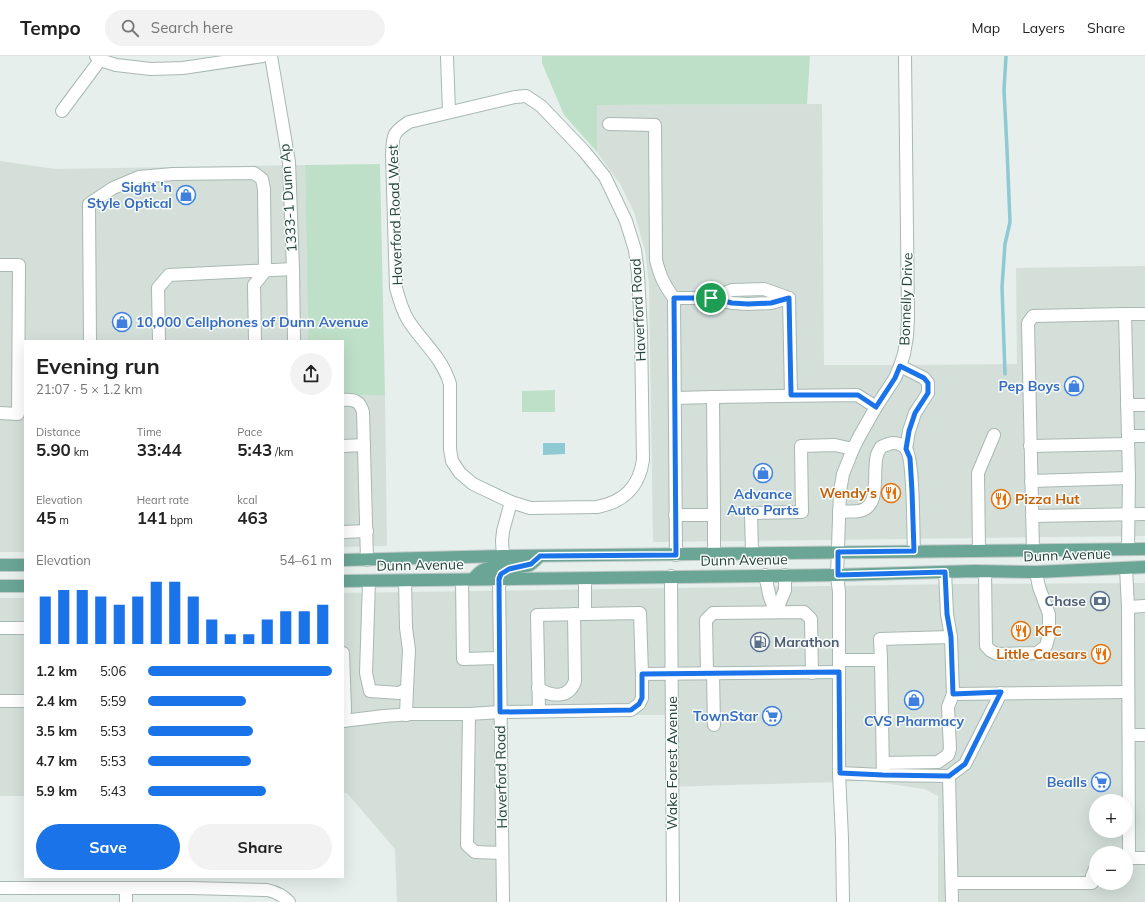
<!DOCTYPE html>
<html lang="en">
<head>
<meta charset="utf-8">
<style>
	body { margin:0; font-family:Mulish,sans-serif; background:#f2f2f2; color:#222; height:100vh; display:flex; flex-direction:column; font-size:15px; white-space:nowrap }
	* { box-sizing:border-box; margin:0 }
	p { font-size:13px; color:#767676 }
	.icon { flex:none; width:22px; height:22px; fill:none; stroke:currentColor; stroke-width:2; stroke-linecap:round; stroke-linejoin:round }
	.map { position:relative; flex:1; overflow:hidden }
	.details { position:absolute; left:24px; top:284px; width:320px; height:538px; display:flex; flex-direction:column; background:#fff; border-radius:0px; box-shadow:0 4px 16px #0002 }
	.details>* { flex:none }
	.tools { position:absolute; left:1089px; top:738px; display:grid; gap:8px }
	.tools a { display:grid; place-items:center; width:44px; height:44px; border-radius:50%; background:#fff; box-shadow:0 4px 16px #0002; font-size:20px }
	.pin { position:absolute; display:grid; place-items:center; width:34px; height:34px; color:#fff; margin:-17px; border:2px solid #fff; border-radius:50%; box-shadow:0 1px 4px #0007 }
	.round { display:grid; place-items:center; flex:none; width:42px; height:42px; border-radius:21px; background:#f2f2f2 }
	.overview { display:flex; align-items:center; justify-content:space-between; height:68px; padding:0 12px }
	h1 { font-size:22px; font-weight:700; line-height:30px }
	.metrics { display:grid; grid-template-columns:repeat(3,1fr); gap:6px; height:68px; padding:4px 12px }
	.metrics div { display:grid; align-content:center }
	.metrics b { font-size:17px; font-weight:700 }
	.metrics small { font-size:11px; font-weight:400 }
	.metrics p { font-size:11px }
	.chart { height:112px; padding:8px 12px }
	.chart p { display:flex; justify-content:space-between }
	.chart svg { width:100%; height:72px; margin-top:4px; stroke:#1a73e8; stroke-width:6 }
	.action { display:flex; gap:8px; margin-top:auto; padding:8px 12px }
	.action a { flex:1; height:46px; border-radius:24px; background:#1a73e8; color:#fff; font-size:16px; font-weight:700; line-height:46px; text-align:center }
	.action a+a { background:#f2f2f2; color:#222 }
	ul { padding:0 12px; list-style:none; font-size:13px }
	li { display:grid; grid-template-columns:64px 48px 1fr; align-items:center; height:30px }
	li i { height:10px; border-radius:5px; background:#1a73e8 }
	header { display:flex; align-items:center; gap:24px; box-sizing:border-box; height:56px; padding:0 20px; background:#fff; border-bottom:1px solid #e0e0e0 }
	header strong { font-size:19px }
	nav { display:flex; gap:22px; margin-inline-start:auto; font-size:14px }
	.search { width:280px; height:36px; background:#f2f2f2; display:flex; align-items:center; gap:10px; box-sizing:border-box; padding:0 14px; border-radius:22px; color:#767676; font-size:15px }
	.map>svg:first-child { display:block }
	.built { fill:#d4dfda; fill-rule:evenodd }
	.green { fill:#bfe0c8 }
	.water { fill:#8ec9d4 }
	.lines { fill:none; stroke-linecap:round; stroke-linejoin:round }
	.stream { stroke:#8ec9d4; stroke-width:3.5 }
	.minor-casing { stroke:#a8b8b2; stroke-width:14 }
	.major-casing { stroke:#c2cac8; stroke-width:14 }
	.minor { stroke:#fff; stroke-width:12 }
	.major { stroke:#6aa596; stroke-width:12 }
	.route-casing { stroke:#fff; stroke-width:8 }
	.route { stroke:#1a73e8; stroke-width:5 }
	.labels { text-anchor:middle; dominant-baseline:central; stroke-width:3; stroke-linejoin:round; paint-order:stroke }
	.shop-label { font-size:14px; font-weight:bold; fill:#366cbe; stroke:#f7fbf9; text-anchor:end }
	.street-label { font-size:14px; fill:#24423a; stroke:#f7fbf9 }
	.food-label { font-size:14px; font-weight:bold; fill:#c56008; stroke:#f7fbf9; text-anchor:end }
	.service-label { font-size:14px; font-weight:bold; fill:#4e5e75; stroke:#f7fbf9; text-anchor:end }
</style>
</head>
<body>
<header>
<strong>Tempo</strong>
<div class="search"><svg class="icon" aria-label="search" viewBox="0 0 24 24"><circle cx="10" cy="10" r="6"/><path d="M15 15l6 6"/></svg>Search here</div>
<nav><a>Map</a><a>Layers</a><a>Share</a></nav>
</header>
<div class="map">
<svg width="1145" height="846" viewBox="0 0 1145 846">
	<rect width="100%" height="100%" fill="#e6efeb"/>
	<g class="built">
		<polygon points="822,48 824,309 908,309 1017,308 1016,212 1145,210 1145,480 653,486 649,228 645,194 634,156 620,128 597,96 597,49"/>
		<polygon points="0,105 55,113 305,109 308,285 25,285 25,496 0,496"/>
		<polygon points="385,339 387,490 343,491 343,340"/>
		<path d="M1145,527V846H938V740L924,733L869,725L666,731L665,659H506L509,846H397L395,793L347,737H343V537L960,528ZM1096,745H1126V775H1096ZM1096,797H1126V827H1096Z"/>
		<rect x="0" y="542" width="25" height="198"/>
	</g>
	<g class="green">
		<polygon points="542,0 810,0 807,48 597,49 597,96 564,59 542,7"/>
		<polygon points="380,108 385,339 343,340 343,285 308,285 305,109"/>
		<polygon points="555,334 555,356 522,356 522,335"/>
	</g>
	<polygon class="water" points="543,387 565,387 565,398 543,399"/>
	<g class="lines">
		<polyline class="stream" points="1005,318 1002,231 1005,188 1010,166 1007,93 1004,34 1006,0"/>
		<defs>
			<g id="minor">
				<polyline points="96,0 100,4 116,9 151,13 183,12 263,0"/>
				<polyline points="271,0 289,106 293,213 294,285"/>
				<polyline points="447,0 449,56"/>
				<path d="M526,40L541,50L584,95L605,121L626,165L635,194L638,218L641,276L643,404C639,431 624,446 597,451L530,452L511,446L473,428L460,417L452,405L450,393V328C442,301 422,286 408,264C402,254 399,243 396,232L392,99C393,79 392,77 409,66L515,41Z"/>
				<polyline points="62,55 100,4"/>
				<path d="M609,68L655,69L656,204C660,220 664,229 674,242L676,499"/>
				<polyline points="0,209 19,209 18,358 0,357"/>
				<polyline points="674,242 711,242 732,234 764,233 789,242 791,339"/>
				<polyline points="711,242 732,247 748,248 771,247 789,242"/>
				<polyline points="90,285 89,148 113,132 139,121 173,118 254,117 262,123 264,133 265,215 254,229 255,285"/>
				<polyline points="159,285 158,232 169,219 293,213"/>
				<polyline points="900,310 924,322 928,327 928,337 915,357 909,375 906,393"/>
				<polyline points="675,342 713,341"/>
				<path d="M343,344C354,343 360,345 363,356L367,504"/>
				<polyline points="1127,349 1145,349"/>
				<polyline points="1128,380 1145,380"/>
				<polyline points="343,390 364,389"/>
				<polyline points="1030,390 1128,388"/>
				<polyline points="1031,425 1129,422"/>
				<path d="M839,456C846,455 853,456 859,455C882,451 872,416 877,399C878,396 880,393 881,391C888,388 894,385 901,389C903,390 905,391 906,393C914,402 913,479 914,495"/>
				<polyline points="675,459 714,459 713,341 857,339 876,351"/>
				<polyline points="714,459 714,498"/>
				<polyline points="1032,460 1145,458"/>
				<polyline points="343,476 367,475"/>
				<polyline points="1128,493 1129,422 1125,258 1145,258"/>
				<polyline points="979,494 978,417 994,379"/>
				<polyline points="1033,494 1028,267 1033,260 1125,258"/>
				<polyline points="752,497 751,457 802,456 801,390 835,389 853,393"/>
				<polyline points="503,500 502,485 503,475 511,446"/>
				<polyline points="1126,512 1128,551 1129,802"/>
				<polyline points="945,516 947,558 951,581"/>
				<polyline points="985,516 986,590 991,595 997,598 1037,597 1046,590 1049,579 1049,558 1039,531 1036,516"/>
				<polyline points="765,519 770,542 776,556 785,534 785,519"/>
				<polyline points="671,520 673,846"/>
				<polyline points="585,522 585,558 640,557 642,618"/>
				<polyline points="499,523 503,846"/>
				<polyline points="462,524 463,603 499,602"/>
				<polyline points="369,525 366,617 370,635 399,637 407,633 409,594 406,572 405,524"/>
				<polyline points="1128,551 1145,550"/>
				<polyline points="0,572 25,572"/>
				<polyline points="343,597 345,654 344,665"/>
				<polyline points="839,604 881,604 880,583 951,581 953,638 1128,636"/>
				<polyline points="881,604 883,719 949,720 965,708 1001,637"/>
				<polyline points="707,617 706,564 713,557 804,556 811,563 812,617"/>
				<polyline points="713,617 714,669"/>
				<path d="M538,632C551,641 569,643 575,625L574,558"/>
				<polyline points="0,645 25,645"/>
				<polyline points="539,655 537,559 585,558"/>
				<polyline points="469,658 467,789 475,796 502,797"/>
				<polyline points="406,659 407,633"/>
				<polyline points="343,665 384,660 412,658 469,658 500,656 631,654 639,648 642,642 642,618 839,616"/>
				<polyline points="1129,679 1145,679"/>
				<polyline points="883,707 938,706 948,699 950,693 948,651 953,638"/>
				<polyline points="839,717 883,719"/>
				<polyline points="949,720 952,846"/>
				<polyline points="1126,802 1145,802"/>
				<polyline points="952,827 1092,827 1092,820 1096,810"/>
				<path d="M0,832H191L267,834C276,836 283,839 289,846"/>
				<polyline points="126,846 126,832"/>
				<polyline points="843,846 842,782 839,717 839,536 837,519 840,435 843,418 853,393 859,381 876,351 895,322 900,310 904,298 907,280 908,262 905,0"/>
			</g>
			<g id="major">
				<polyline points="343,504 503,500 1145,493"/>
				<polyline points="0,509 25,509"/>
				<path d="M473,523C484,510 485,514 500,510L503,506V500"/>
				<path d="M499,523C503,508 518,513 530,509C533,507 537,503 540,500"/>
				<polyline points="343,525 837,519 974,515 1036,516 1145,511"/>
				<polyline points="0,530 25,530"/>
			</g>
		</defs>
		<use href="#minor" class="minor-casing"/>
		<use href="#major" class="major-casing"/>
		<use href="#minor" class="minor"/>
		<use href="#major" class="major"/>
	</g>
	<g class="lines">
		<defs>
			<polygon id="route" points="674,242 711,242 732,247 748,248 771,247 789,242 791,339 858,339 876,351 895,322 900,310 924,322 928,327 928,337 915,357 909,375 906,393 910,402 912,435 914,495 838,496 838,519 945,516 947,558 951,581 953,638 1001,636 965,708 949,720 883,719 840,717 839,616 642,618 642,642 639,648 631,654 500,656 499,523 501,518 509,513 531,508 540,500 676,499"/>
		</defs>
		<use href="#route" class="route-casing"/>
		<use href="#route" class="route"/>
	</g>
	<defs>
		<symbol id="shop-ring" viewBox="-11 -11 22 22"><circle r="9.5" fill="#f7fbf9" stroke="#3f7fe0" stroke-width="1.5"/><path d="M-5-2.5h2.3a2.7 3.5 0 0 1 5.4 0H5L5.5 6h-11ZM-1.5-2.5h3a1.5 2.3 0 0 0-3 0Z" fill="#3f7fe0"/></symbol>
		<symbol id="restaurant-ring" viewBox="-11 -11 22 22"><circle r="9.5" fill="#f7fbf9" stroke="#e8710a" stroke-width="1.5"/><path d="M-5-6h1v4h1v-4h1v4h1v-4h1v5L-1.5 .5V6h-2V.5L-5-1ZM5-6V6H3V1.5H1.5Q1.5-4 5-6Z" fill="#e8710a"/></symbol>
		<symbol id="bank-ring" viewBox="-11 -11 22 22"><circle r="9.5" fill="#f7fbf9" stroke="#5c6f8a" stroke-width="1.5"/><path d="M-6-4H6V4H-6ZM0-2.3a2.3 2.3 0 1 0 0 4.6a2.3 2.3 0 1 0 0-4.6Z" fill="#5c6f8a"/></symbol>
		<symbol id="fuel-ring" viewBox="-11 -11 22 22"><circle r="9.5" fill="#f7fbf9" stroke="#5c6f8a" stroke-width="1.5"/><path d="M-5.5-6h7V0h2V4h1.3V-2.5L3-4.5l.8-.8L6-3V5H2.5V1h-1V6h-7ZM-4.2-4.7v3.2H.2V-4.7Z" fill="#5c6f8a"/></symbol>
		<symbol id="supermarket-ring" viewBox="-11 -11 22 22"><circle r="9.5" fill="#f7fbf9" stroke="#3f7fe0" stroke-width="1.5"/><path d="M-6-5.5h2.5l.6 2H6L4.5 2H-2.5L-4.4-4H-6ZM-1.5 3.2a1.3 1.3 0 1 0 .1 0ZM3 3.2a1.3 1.3 0 1 0 .1 0Z" fill="#3f7fe0"/></symbol>
	</defs>
	<g fill-rule="evenodd">
		<use href="#shop-ring" x="175" y="128" width="22" height="22"/>
		<use href="#shop-ring" x="111" y="255" width="22" height="22"/>
		<use href="#shop-ring" x="1063" y="319" width="22" height="22"/>
		<use href="#shop-ring" x="752" y="406" width="22" height="22"/>
		<use href="#restaurant-ring" x="880" y="426" width="22" height="22"/>
		<use href="#restaurant-ring" x="990" y="432" width="22" height="22"/>
		<use href="#bank-ring" x="1089" y="534" width="22" height="22"/>
		<use href="#restaurant-ring" x="1010" y="564" width="22" height="22"/>
		<use href="#fuel-ring" x="749" y="575" width="22" height="22"/>
		<use href="#restaurant-ring" x="1090" y="587" width="22" height="22"/>
		<use href="#shop-ring" x="903" y="633" width="22" height="22"/>
		<use href="#supermarket-ring" x="761" y="649" width="22" height="22"/>
		<use href="#supermarket-ring" x="1090" y="715" width="22" height="22"/>
	</g>
	<g class="labels">
		<g class="shop-label">
			<text x="172" y="131">Sight 'n<tspan x="172" dy="16">Style Optical</tspan></text>
			<text x="136" y="266" text-anchor="start">10,000 Cellphones of Dunn Avenue</text>
			<text x="1060" y="330">Pep Boys</text>
			<text x="763" y="438" text-anchor="middle">Advance<tspan x="763" dy="16">Auto Parts</tspan></text>
			<text x="758" y="660">TownStar</text>
			<text x="914" y="665" text-anchor="middle">CVS Pharmacy</text>
			<text x="1087" y="726">Bealls</text>
		</g>
		<g class="street-label">
			<text transform="translate(288 142) rotate(-94)">1333-1 Dunn Ap</text>
			<text transform="translate(395 159) rotate(-92)">Haverford Road West</text>
			<text transform="translate(906 243) rotate(-88)">Bonnelly Drive</text>
			<text transform="translate(638 254) rotate(-93)">Haverford Road</text>
			<text transform="translate(1067 499) rotate(-2)">Dunn Avenue</text>
			<text transform="translate(744 504) rotate(-1)">Dunn Avenue</text>
			<text transform="translate(420 509) rotate(-1)">Dunn Avenue</text>
			<text transform="translate(672 707) rotate(-90)">Wake Forest Avenue</text>
			<text transform="translate(501 721) rotate(-91)">Haverford Road</text>
		</g>
		<g class="food-label">
			<text x="877" y="437">Wendy's</text>
			<text x="1015" y="443" text-anchor="start">Pizza Hut</text>
			<text x="1035" y="575" text-anchor="start">KFC</text>
			<text x="1087" y="598">Little Caesars</text>
		</g>
		<g class="service-label">
			<text x="1086" y="545">Chase</text>
			<text x="774" y="586" text-anchor="start">Marathon</text>
		</g>
	</g>
</svg>
<div class="tools">
<a>+</a>
<a>−</a>
</div>
<div class="pin" style="left:711px;top:242px;background:#1e9e55"><svg class="icon" aria-label="arrive" viewBox="0 0 24 24"><path d="M6 21V4h12l-3 4 3 4H6"/></svg></div>
<section class="details">
<div class="overview"><div><h1>Evening run</h1><p>21:07 · 5 × 1.2 km</p></div><a class="round"><svg class="icon" aria-label="share" viewBox="0 0 24 24"><path d="M12 15V3M7 8l5-5 5 5M5 13v7h14v-7"/></svg></a></div>
<div class="metrics">
<div><p>Distance</p><b>5.90<small> km</small></b></div>
<div><p>Time</p><b>33:44</b></div>
<div><p>Pace</p><b>5:43<small> /km</small></b></div>
</div>
<div class="metrics">
<div><p>Elevation</p><b>45<small> m</small></b></div>
<div><p>Heart rate</p><b>141<small> bpm</small></b></div>
<div><p>kcal</p><b>463</b></div>
</div>
<div class="chart"><p><span>Elevation</span>54–61 m</p>
<svg viewBox="0 0 160 44" preserveAspectRatio="none"><path d="M5 44V15M15 44V11M25 44V11M35 44V15M45 44V20M55 44V15M65 44V6M75 44V6M85 44V15M95 44V29M105 44V38M115 44V38M125 44V29M135 44V24M145 44V24M155 44V20"/></svg>
</div>
<ul>
<li><b>1.2 km</b>5:06<i style="width:100%"></i></li>
<li><b>2.4 km</b>5:59<i style="width:53%"></i></li>
<li><b>3.5 km</b>5:53<i style="width:57%"></i></li>
<li><b>4.7 km</b>5:53<i style="width:56%"></i></li>
<li><b>5.9 km</b>5:43<i style="width:64%"></i></li>
</ul>
<div class="action"><a>Save</a><a>Share</a></div>
</section>
</div>
</body>
</html>
